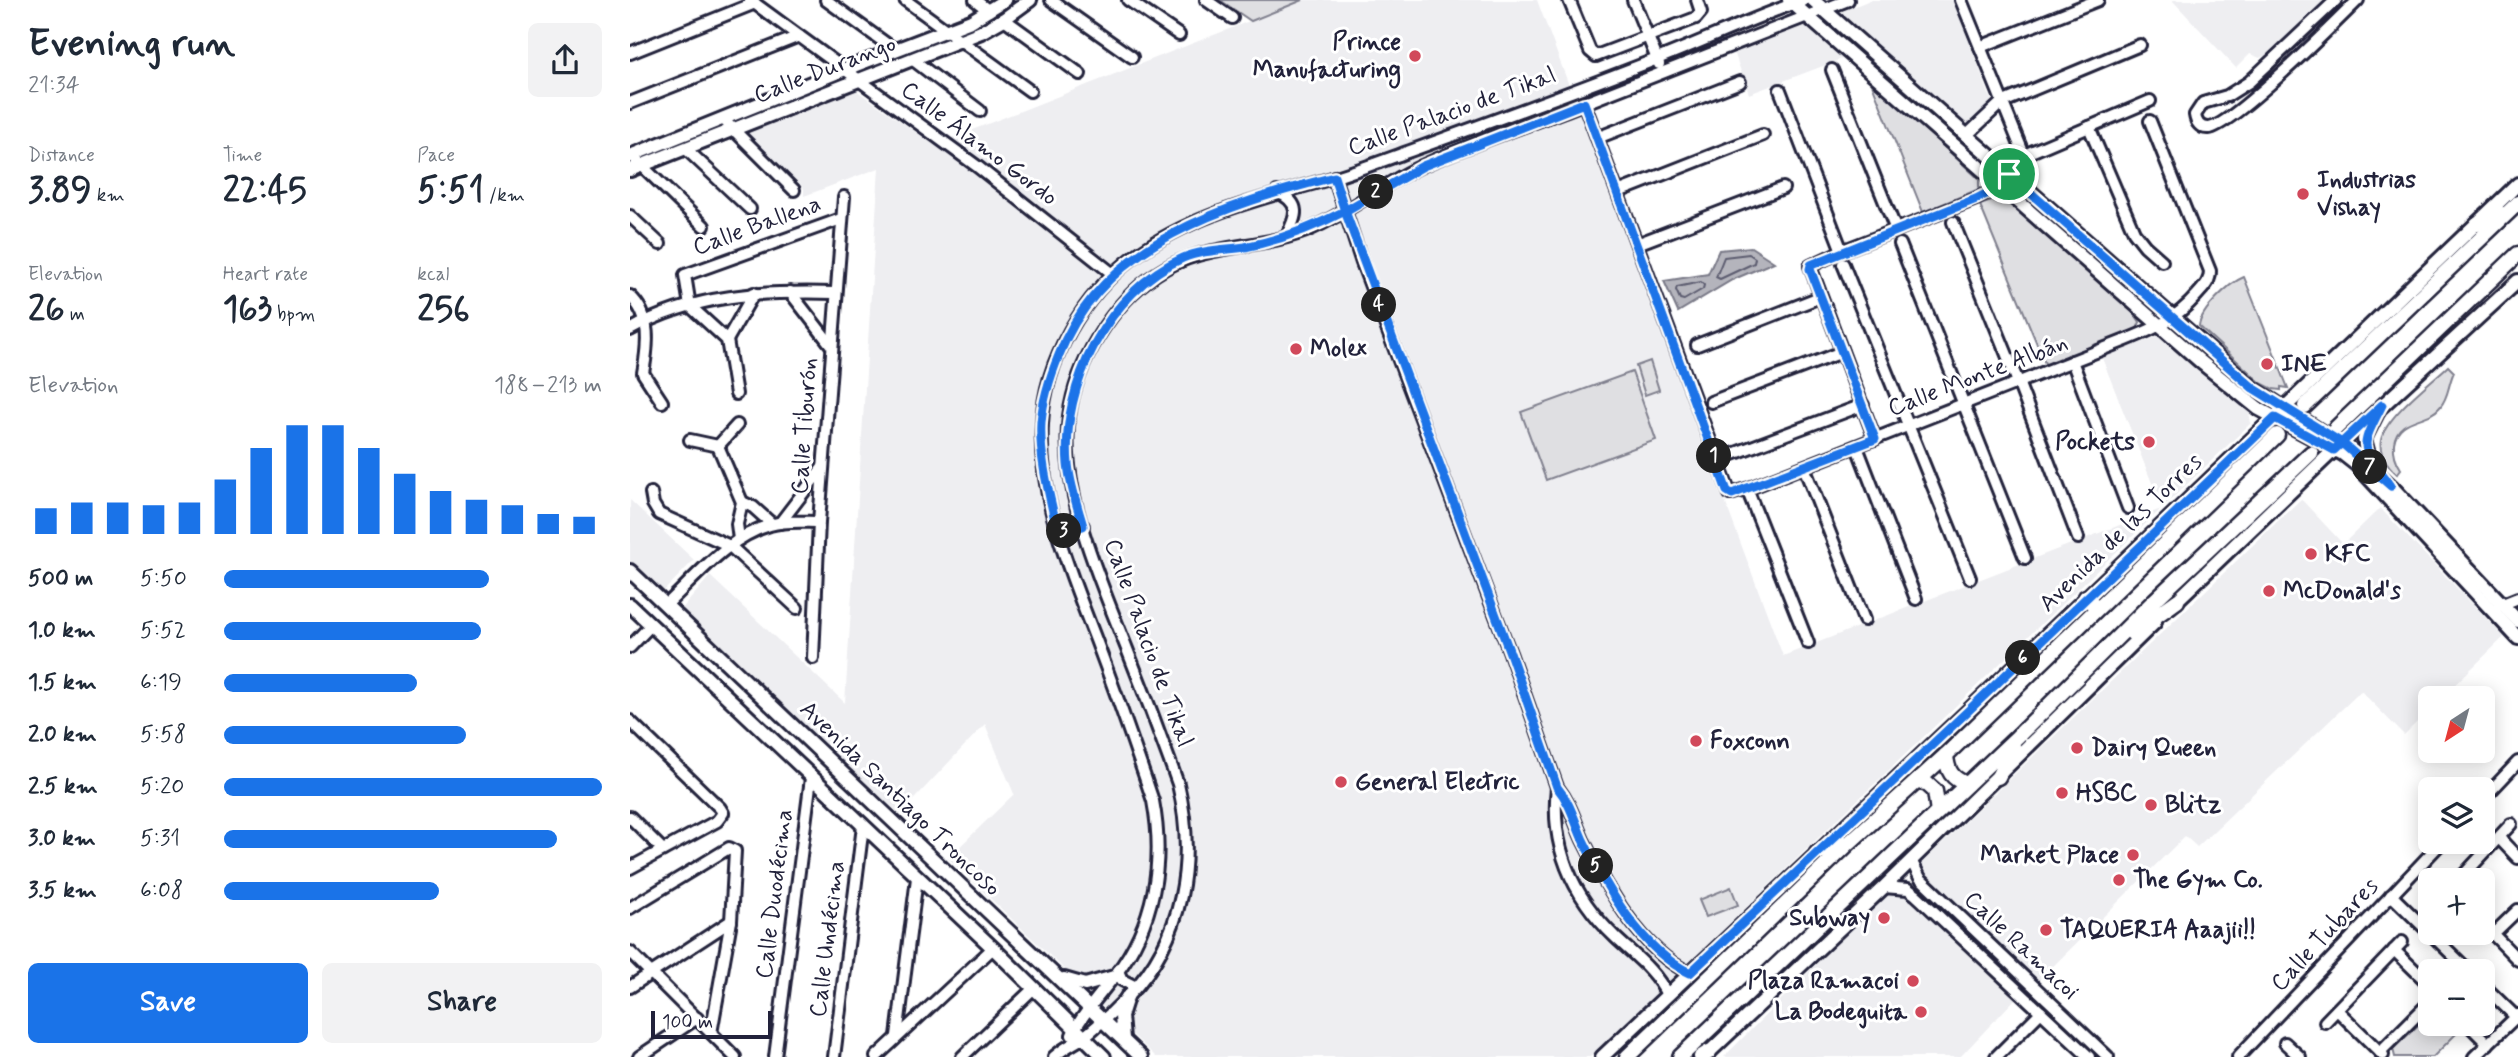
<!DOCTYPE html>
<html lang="en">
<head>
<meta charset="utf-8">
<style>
	body { margin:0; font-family:Mynerve,sans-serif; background:#f2f2f3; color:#1f2937; height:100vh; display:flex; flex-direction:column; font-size:26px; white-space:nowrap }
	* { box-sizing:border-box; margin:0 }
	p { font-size:23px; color:#747a83 }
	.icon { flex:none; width:38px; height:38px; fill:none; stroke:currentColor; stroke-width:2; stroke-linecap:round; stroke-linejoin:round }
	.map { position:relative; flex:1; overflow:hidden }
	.sheet { display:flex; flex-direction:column; background:#fff; width:630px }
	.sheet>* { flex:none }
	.needle { width:46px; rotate:216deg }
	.tools { position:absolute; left:1788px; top:686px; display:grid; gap:14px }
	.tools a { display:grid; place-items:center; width:77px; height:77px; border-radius:10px; background:#fff; box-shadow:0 4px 18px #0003; font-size:35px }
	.scale { position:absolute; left:21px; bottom:18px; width:121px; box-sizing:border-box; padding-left:7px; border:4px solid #22223b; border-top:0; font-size:19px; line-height:24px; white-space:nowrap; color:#22223b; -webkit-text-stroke:5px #fff; paint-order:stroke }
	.pin { position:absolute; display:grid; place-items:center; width:60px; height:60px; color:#fff; margin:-30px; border:4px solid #fff; border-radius:50%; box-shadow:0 2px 7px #0007 }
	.km { position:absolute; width:35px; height:35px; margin:-18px; border-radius:50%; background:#222; color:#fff; font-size:19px; line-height:35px; text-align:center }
	.round { display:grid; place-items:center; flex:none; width:74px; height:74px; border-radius:10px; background:#f2f2f3 }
	.summary { display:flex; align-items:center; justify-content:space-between; height:119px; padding:0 28px }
	h1 { font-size:38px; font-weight:700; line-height:52px }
	.metrics { display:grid; grid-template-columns:repeat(3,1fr); gap:10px; height:119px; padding:7px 28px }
	.metrics div { display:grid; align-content:center }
	.metrics b { font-size:35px; font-weight:700 }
	.metrics small { font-size:19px; font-weight:400 }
	.metrics p { font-size:19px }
	.chart { height:196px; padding:14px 28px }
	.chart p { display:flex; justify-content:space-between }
	.chart svg { width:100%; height:126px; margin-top:7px; stroke:#1a73e8; stroke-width:6 }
	.cta { display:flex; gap:14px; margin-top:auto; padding:14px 28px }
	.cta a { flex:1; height:80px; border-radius:10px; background:#1a73e8; color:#fff; font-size:28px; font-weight:700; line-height:80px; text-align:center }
	.cta a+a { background:#f2f2f3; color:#1f2937 }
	ul { padding:0 28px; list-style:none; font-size:23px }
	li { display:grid; grid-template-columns:112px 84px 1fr; align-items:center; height:52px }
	li i { height:18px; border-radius:9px; background:#1a73e8 }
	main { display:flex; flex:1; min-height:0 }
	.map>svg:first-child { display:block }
	.built { fill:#eeeef1 }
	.green { fill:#dfdfe2; stroke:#80808e; stroke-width:2 }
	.water { fill:#b4b4bc; stroke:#7a7a88; stroke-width:2 }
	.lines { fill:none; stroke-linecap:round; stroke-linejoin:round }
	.shore { stroke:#5c5c6f; stroke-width:2 }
	.minor-casing { stroke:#22223b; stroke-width:16 }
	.major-casing { stroke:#22223b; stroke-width:18 }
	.highway-casing { stroke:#22223b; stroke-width:19 }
	.minor { stroke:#fff; stroke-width:10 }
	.major { stroke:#fff; stroke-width:12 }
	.highway { stroke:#fff; stroke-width:14 }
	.route-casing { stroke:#fff; stroke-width:14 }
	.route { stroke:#1a73e8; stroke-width:9 }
	.poi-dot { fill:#d1495b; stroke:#fff; stroke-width:2.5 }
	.labels { text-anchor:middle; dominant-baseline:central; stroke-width:6; stroke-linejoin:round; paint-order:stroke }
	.poi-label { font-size:24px; font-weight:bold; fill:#22223b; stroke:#fff; text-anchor:start }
	.street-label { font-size:24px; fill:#22223b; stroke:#fff }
</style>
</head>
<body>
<main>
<section class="sheet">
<div class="summary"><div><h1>Evening run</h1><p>21:34</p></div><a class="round"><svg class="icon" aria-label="share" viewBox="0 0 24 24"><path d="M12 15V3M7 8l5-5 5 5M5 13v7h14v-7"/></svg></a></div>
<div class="metrics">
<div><p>Distance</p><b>3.89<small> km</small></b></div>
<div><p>Time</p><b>22:45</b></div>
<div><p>Pace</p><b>5:51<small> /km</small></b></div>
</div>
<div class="metrics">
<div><p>Elevation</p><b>26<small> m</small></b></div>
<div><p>Heart rate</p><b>163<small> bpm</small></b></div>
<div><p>kcal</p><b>256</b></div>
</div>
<div class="chart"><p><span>Elevation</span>188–213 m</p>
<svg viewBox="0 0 160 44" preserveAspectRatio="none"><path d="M5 44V35M15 44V33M25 44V33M35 44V34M45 44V33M55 44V25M65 44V14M75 44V6M85 44V6M95 44V14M105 44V23M115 44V29M125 44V32M135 44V34M145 44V37M155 44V38"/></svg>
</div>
<ul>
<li><b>500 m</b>5:50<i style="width:70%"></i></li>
<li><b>1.0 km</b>5:52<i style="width:68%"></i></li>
<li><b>1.5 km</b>6:19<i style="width:51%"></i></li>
<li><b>2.0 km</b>5:58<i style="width:64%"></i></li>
<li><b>2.5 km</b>5:20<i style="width:100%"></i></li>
<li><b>3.0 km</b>5:31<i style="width:88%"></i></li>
<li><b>3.5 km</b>6:08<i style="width:57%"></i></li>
</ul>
<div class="cta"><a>Save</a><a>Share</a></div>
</section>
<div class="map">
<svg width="1888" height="1057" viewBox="0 0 1888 1057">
	<rect width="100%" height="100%" fill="#fff"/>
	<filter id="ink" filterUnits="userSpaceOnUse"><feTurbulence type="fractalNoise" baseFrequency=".0143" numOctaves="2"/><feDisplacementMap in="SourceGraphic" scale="14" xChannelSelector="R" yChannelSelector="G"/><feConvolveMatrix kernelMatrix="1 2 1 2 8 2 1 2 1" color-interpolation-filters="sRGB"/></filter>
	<g filter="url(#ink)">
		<g class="built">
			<polygon points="673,0 907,0 1153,656 1531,509 960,1057 526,1057 318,858 384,794 355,724 270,814 211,761 50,611 80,576 215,703 249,168 174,196 174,189 170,183 162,181 116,137 118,131 226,90 304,145"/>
			<polygon points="1240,0 1323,0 1362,102 1341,124 1333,125 1215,23 1211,12"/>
			<polygon points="1542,0 1695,0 1639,53 1630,58 1620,54 1606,68"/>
			<polygon points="1173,23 1182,25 1217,57 1119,94 1103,49"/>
			<polygon points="1534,334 1618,407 1621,423 1532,508 1472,358"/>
			<polygon points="1671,499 1713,544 1750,508 1874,637 1811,698 1801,698 1801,708 1774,735 1731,691 1567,847 1555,836 1407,982 1293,872 1292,863"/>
			<polygon points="0,500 64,560 32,593 0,563"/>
			<polygon points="1270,880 1387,997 1330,1057 1094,1057"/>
		</g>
		<g class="green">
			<polygon points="590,0 673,0 621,21"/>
			<polygon points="1240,79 1349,179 1349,189 1293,212"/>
			<polygon points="1376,196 1502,310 1510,322 1505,334 1416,366 1350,205"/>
			<path d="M1614,277L1658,388L1651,387V390L1643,389L1631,383L1569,326C1571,310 1599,283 1614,277Z"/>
			<polygon points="1020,361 1029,390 1015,395 1006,366"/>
			<path d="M1818,366L1824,372C1818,384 1819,397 1810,407C1797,423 1768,416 1764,443C1763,453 1765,460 1771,469L1767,474C1758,466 1748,453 1751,440C1756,416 1800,383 1818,366Z"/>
			<polygon points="1002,372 1026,440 916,480 891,412"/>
			<polygon points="1101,887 1108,905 1076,917 1069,900"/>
			<polygon points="1801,1013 1801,1024 1827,1024 1831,1029 1803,1057 1765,1057 1763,1049"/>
		</g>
		<polygon class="water" points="1121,247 1144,262 1102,280 1048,312 1034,281 1078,274 1089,250"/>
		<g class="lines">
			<g class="shore">
				<polygon points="1119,254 1125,258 1124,263 1090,279 1086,277 1094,257"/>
				<polygon points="1071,282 1074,285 1073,289 1054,300 1050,299 1046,290 1047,287"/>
			</g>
			<defs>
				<g id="minor">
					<polyline points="120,0 348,167 483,274"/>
					<polyline points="196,0 265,50"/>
					<polyline points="275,0 400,91"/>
					<polyline points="345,0 359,11"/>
					<polyline points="421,0 502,57"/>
					<polyline points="498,0 549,35"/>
					<polyline points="576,0 602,18"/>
					<polyline points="939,0 960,51 966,56 1066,18 1071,12 1067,0"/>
					<polyline points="1003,0 1029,64"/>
					<polyline points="1331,0 1394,155 1520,101"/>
					<path d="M1706,0L1619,82L1597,96L1573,103L1565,115C1566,122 1570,129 1579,128C1602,126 1706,22 1728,0"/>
					<polyline points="374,19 450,74"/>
					<polyline points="1350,47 1468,0"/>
					<polyline points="0,53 125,3"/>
					<polyline points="282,59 350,111"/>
					<polyline points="1202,70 1266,230"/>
					<polyline points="1150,90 1212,251"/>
					<polyline points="0,103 169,36"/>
					<path d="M954,103L1100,494L1117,489L1496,340C1526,328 1545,320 1567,295C1574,287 1580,282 1580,271L1520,121"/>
					<polyline points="93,119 164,190"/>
					<polyline points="1459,127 1504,232 1515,246 1532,261"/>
					<polyline points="1336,136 1371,103 1510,45"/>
					<polyline points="967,138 1110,82"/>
					<polyline points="55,148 120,209"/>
					<polyline points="2,156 74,226"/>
					<path d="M704,177L732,263L880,653L927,787C941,805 944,820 953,840C976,886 1011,951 1060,973"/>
					<path d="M647,192C672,203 667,216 656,237"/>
					<polyline points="988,192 1133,135"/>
					<polyline points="0,216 30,244"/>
					<polyline points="1323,222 1388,382 1448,538"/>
					<polyline points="1007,244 1153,188"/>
					<polyline points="1270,244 1395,558"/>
					<polyline points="1213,264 1340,578"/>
					<polyline points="160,292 201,345"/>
					<path d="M0,296C22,316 18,346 13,373L32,402"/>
					<path d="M0,330C63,294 134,291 205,293"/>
					<polyline points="97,340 124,293"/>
					<polyline points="1067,345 1190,297"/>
					<polyline points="1442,361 1498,508"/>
					<polyline points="106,394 97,340 60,306 55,275 211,219"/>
					<polyline points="1081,402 1212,352"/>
					<polyline points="1245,439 1180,266 1212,251 1346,199 1356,194 1379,174"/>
					<polyline points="60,440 88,446 112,502 107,524 109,539"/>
					<polyline points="88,446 107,425"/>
					<polyline points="1227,447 1286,599"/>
					<polyline points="1103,454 1233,405"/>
					<polyline points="1174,467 1234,620"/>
					<polyline points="1117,489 1178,643"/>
					<polyline points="21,493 23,504 29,514 100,546 167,608"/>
					<polyline points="112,502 123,507 142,524"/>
					<polyline points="150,523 193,467"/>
					<polyline points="428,533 453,526"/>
					<path d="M36,605C67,576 98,537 140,525C155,520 173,522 189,522"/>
					<polyline points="1868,606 1888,598"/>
					<polyline points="0,647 21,625"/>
					<polyline points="183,658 189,522 214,197"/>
					<polyline points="0,721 90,808 93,813 87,821 0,868"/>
					<path d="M927,787C920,848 943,897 986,938C1005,956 1026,971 1037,995"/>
					<polyline points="1853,799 1888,762"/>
					<polyline points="0,817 33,850"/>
					<polyline points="1869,838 1888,858"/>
					<polyline points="1281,860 1290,878 1478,1057"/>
					<polyline points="1829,880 1881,824"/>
					<polyline points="1254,887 1278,889 1286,895 1459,1057"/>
					<polyline points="1761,895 1839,971"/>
					<polyline points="0,908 99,848 105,851 101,921 81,1033"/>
					<polyline points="1853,924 1888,960"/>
					<polyline points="1863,934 1888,910"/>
					<polyline points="1764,950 1801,986"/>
					<polyline points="0,952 105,1057"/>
					<polyline points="488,971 492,980 506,987"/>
					<polyline points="1853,985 1888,1019"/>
					<polyline points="0,987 101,921"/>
					<polyline points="1707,1010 1753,1055"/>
					<polyline points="1695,1022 1772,942"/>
					<polyline points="1838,1024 1858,1044"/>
					<path d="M442,1035C449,1018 474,990 486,974C524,924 535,863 523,801C505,747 486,693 466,640C440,572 408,498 412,424C415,359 453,295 505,256C563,213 638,197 706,177C731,169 755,160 780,151C863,121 945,91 1027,59C1076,40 1124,17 1174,0"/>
					<polyline points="267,1036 287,878"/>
					<polyline points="1655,1043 1670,1057"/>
					<polyline points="1750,1052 1801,1001"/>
					<polyline points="9,1057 67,1018"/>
					<polyline points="145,1057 181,778"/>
					<polyline points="204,1057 233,826"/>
					<polyline points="246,1057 363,948"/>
					<polyline points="332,1057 404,988"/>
					<path d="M424,1057C436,1046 444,1044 455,1036C470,1024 486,1009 499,995C554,938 566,859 548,784C532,739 515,694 497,649C470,580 429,491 439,416C446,363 481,304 526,274C571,243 626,250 676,231C718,214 754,182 796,164C842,144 890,128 937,110C1031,74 1124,36 1218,0"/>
					<polyline points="1366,1057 1411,1012"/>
					<polyline points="1608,1057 1812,842"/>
					<polyline points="1844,1057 1888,1015"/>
				</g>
				<g id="major">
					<polyline points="1159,0 1571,362 1629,409 1713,454 1727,465 1888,638"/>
					<polyline points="1183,0 1623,388 1729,456 1761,486 1888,621"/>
					<polyline points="0,156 213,70 341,21 375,0"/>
					<polyline points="0,170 351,32 374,19 400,0"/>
					<polyline points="1746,466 1738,454 1734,439 1747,413"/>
					<polyline points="0,571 511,1057"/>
					<polyline points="0,605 363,948 474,1057"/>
					<polyline points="1540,607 1704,450 1888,281"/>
					<polyline points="434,979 455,985 484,977"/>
					<polyline points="493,1039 491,1016 497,997"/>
					<polyline points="972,1057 1339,710 1888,184"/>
					<polyline points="1074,1057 1254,887 1525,622"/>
				</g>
				<g id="highway">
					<polyline points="1847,224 1872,214"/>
					<polyline points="1675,406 1888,203"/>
					<polyline points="1706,428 1888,254"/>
					<polyline points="1456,597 1467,608"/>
					<polyline points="1502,633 1547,601"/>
					<path d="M1316,755C1317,771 1322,779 1337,784"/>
					<polyline points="1368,777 1383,746"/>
					<polyline points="1287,782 1296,783 1305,791 1308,812"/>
					<polyline points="1187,853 1216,843"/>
					<polyline points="997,1057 1220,842 1316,755 1647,435"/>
					<polyline points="1050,1057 1387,737 1525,600 1681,453"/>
					<polyline points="1071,1057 1079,1052"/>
				</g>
			</defs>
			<use href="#minor" class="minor-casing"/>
			<use href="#major" class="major-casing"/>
			<use href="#highway" class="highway-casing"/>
			<use href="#minor" class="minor"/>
			<use href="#major" class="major"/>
			<use href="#highway" class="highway"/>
		</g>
	</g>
	<g class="lines" filter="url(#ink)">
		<defs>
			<path id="route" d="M1379,174L1356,194L1346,199L1181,265L1180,269L1245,439L1102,494L1097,491L954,103L793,166L715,211L704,177C596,204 472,243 429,355C420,377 413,399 411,422C409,459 420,497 428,533L453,526C447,505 440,485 438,464C431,385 478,291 553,258C572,250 594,250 615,247C651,240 682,228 715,211L880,653L927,787C941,804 944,820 953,840C976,887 1011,950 1060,973L1339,710L1645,418L1704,450L1752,405C1728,452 1731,444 1761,486L1712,443L1623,388L1379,174"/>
		</defs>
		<use href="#route" class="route-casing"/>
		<use href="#route" class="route"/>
	</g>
	<g class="poi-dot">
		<circle cx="785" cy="56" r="7"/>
		<circle cx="1673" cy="194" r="7"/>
		<circle cx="666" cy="349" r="7"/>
		<circle cx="1637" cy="364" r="7"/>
		<circle cx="1519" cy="442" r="7"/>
		<circle cx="1681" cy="554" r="7"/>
		<circle cx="1639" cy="591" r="7"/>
		<circle cx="1066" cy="741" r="7"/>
		<circle cx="1447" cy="748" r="7"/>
		<circle cx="711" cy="782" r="7"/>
		<circle cx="1432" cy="793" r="7"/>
		<circle cx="1521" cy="805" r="7"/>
		<circle cx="1503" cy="855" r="7"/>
		<circle cx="1489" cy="880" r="7"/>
		<circle cx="1254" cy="918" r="7"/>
		<circle cx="1416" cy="930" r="7"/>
		<circle cx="1283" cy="981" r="7"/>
		<circle cx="1291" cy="1012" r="7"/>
	</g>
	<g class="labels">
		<g class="poi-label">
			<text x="771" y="42" text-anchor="end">Prince<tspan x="771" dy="28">Manufacturing</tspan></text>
			<text x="1687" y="180">Industrias<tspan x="1687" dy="28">Vishay</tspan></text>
			<text x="680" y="349">Molex</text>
			<text x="1651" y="364">INE</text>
			<text x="1505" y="442" text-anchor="end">Pockets</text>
			<text x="1695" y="554">KFC</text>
			<text x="1653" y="591">McDonald's</text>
			<text x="1080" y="741">Foxconn</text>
			<text x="1461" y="748">Dairy Queen</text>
			<text x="725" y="782">General Electric</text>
			<text x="1446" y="793">HSBC</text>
			<text x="1535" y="805">Blitz</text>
			<text x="1489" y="855" text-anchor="end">Market Place</text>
			<text x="1503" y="880">The Gym Co.</text>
			<text x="1240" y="918" text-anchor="end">Subway</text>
			<text x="1430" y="930">TAQUERIA Aaajii!!</text>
			<text x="1269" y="981" text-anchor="end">Plaza Ramacoi</text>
			<text x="1277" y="1012" text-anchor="end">La Bodeguita</text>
		</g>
		<g class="street-label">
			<text transform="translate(195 70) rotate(-21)">Calle Durango</text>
			<text transform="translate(822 112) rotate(-20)">Calle Palacio de Tikal</text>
			<text transform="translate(349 144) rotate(37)">Calle Álamo Gordo</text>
			<text transform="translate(127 226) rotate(-20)">Calle Ballena</text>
			<text transform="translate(1348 376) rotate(-21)">Calle Monte Albán</text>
			<text transform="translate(175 426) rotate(-86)">Calle Tiburón</text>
			<text transform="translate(1491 533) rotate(-44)">Avenida de las Torres</text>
			<text transform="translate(518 643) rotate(70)">Calle Palacio de Tikal</text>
			<text transform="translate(270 799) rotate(44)">Avenida Santiago Troncoso</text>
			<text transform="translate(145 894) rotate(-83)">Calle Duodécima</text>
			<text transform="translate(1695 935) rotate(-47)">Calle Tubares</text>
			<text transform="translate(198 939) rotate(-83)">Calle Undécima</text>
			<text transform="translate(1391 946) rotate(43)">Calle Ramacoi</text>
		</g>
	</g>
</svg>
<div class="tools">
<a><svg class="needle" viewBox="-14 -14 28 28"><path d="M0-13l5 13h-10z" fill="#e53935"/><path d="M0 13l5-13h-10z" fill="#747a83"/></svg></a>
<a><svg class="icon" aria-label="layers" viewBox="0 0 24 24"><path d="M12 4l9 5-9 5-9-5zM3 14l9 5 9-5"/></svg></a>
<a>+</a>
<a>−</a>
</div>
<div class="scale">100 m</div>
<div class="pin" style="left:1379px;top:174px;background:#1e9e55"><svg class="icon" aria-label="arrive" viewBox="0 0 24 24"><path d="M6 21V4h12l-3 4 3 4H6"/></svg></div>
<b class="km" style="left:1084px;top:456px">1</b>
<b class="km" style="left:746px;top:192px">2</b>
<b class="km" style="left:434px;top:531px">3</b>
<b class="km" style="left:749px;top:305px">4</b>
<b class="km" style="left:966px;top:866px">5</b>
<b class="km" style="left:1393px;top:658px">6</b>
<b class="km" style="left:1740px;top:467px">7</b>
</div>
</main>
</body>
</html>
